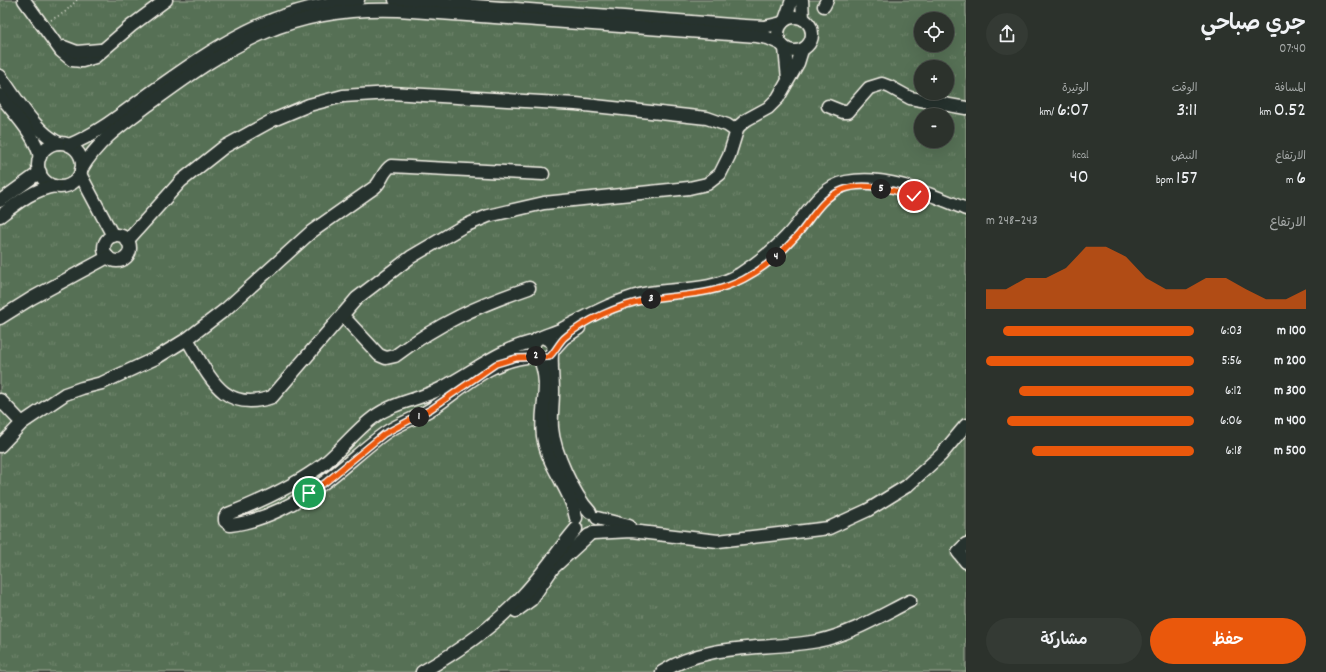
<!DOCTYPE html>
<html lang="ar">
<head>
<meta charset="utf-8">
<style>
	body { margin:0; font-family:Dekko,"Playpen Sans Arabic",sans-serif; background:#343a34; color:#f1f3f6; direction:rtl; height:100vh; display:flex; flex-direction:column; font-size:15px; white-space:nowrap }
	* { box-sizing:border-box; margin:0 }
	p { font-size:13px; color:#a6aaa9 }
	.icon { flex:none; width:22px; height:22px; fill:none; stroke:currentColor; stroke-width:2; stroke-linecap:round; stroke-linejoin:round }
	.map { position:relative; flex:1; overflow:hidden; direction:ltr }
	.side { display:flex; flex-direction:column; background:#2c322c; width:360px }
	.side>* { flex:none }
	.fabs { position:absolute; left:914px; top:12px; display:grid; gap:8px }
	.fabs a { display:grid; place-items:center; width:40px; height:40px; border-radius:50%; background:#2c322c; box-shadow:0 4px 16px #0002,0 0 0 1px #484d48; font-size:20px }
	.pin { position:absolute; display:grid; place-items:center; width:34px; height:34px; color:#fff; margin:-17px; border:2px solid #fff; border-radius:50%; box-shadow:0 1px 4px #0007 }
	.km { position:absolute; width:20px; height:20px; margin:-10px; border-radius:50%; background:#222; color:#fff; font-size:11px; line-height:20px; text-align:center }
	.round { display:grid; place-items:center; flex:none; width:42px; height:42px; border-radius:21px; background:#343a34 }
	.overview { display:flex; align-items:center; justify-content:space-between; height:68px; padding:0 20px }
	h1 { font-size:22px; font-weight:600; line-height:30px }
	.metrics { display:grid; grid-template-columns:repeat(3,1fr); gap:6px; height:68px; padding:4px 20px }
	.metrics div { display:grid; align-content:center }
	.metrics b { font-size:20px; font-weight:600 }
	.metrics small { font-size:11px; font-weight:400 }
	.metrics p { font-size:11px }
	.chart { height:112px; padding:8px 20px }
	.chart p { display:flex; justify-content:space-between }
	.chart svg { width:100%; height:72px; margin-top:4px; fill:#ea580c; opacity:.7 }
	.button { display:flex; gap:8px; margin-top:auto; padding:8px 20px }
	.button a { flex:1; height:46px; border-radius:24px; background:#ea580c; color:#fff; font-size:16px; font-weight:600; line-height:46px; text-align:center }
	.button a+a { background:#343a34; color:#f1f3f6 }
	ul { padding:0 20px; list-style:none; font-size:13px }
	li { display:grid; grid-template-columns:64px 48px 1fr; align-items:center; height:30px }
	li i { height:10px; border-radius:5px; background:#ea580c }
	main { display:flex; flex:1; min-height:0 }
	.map>svg:first-child { display:block }
	.grass { fill:url(#grass-tufts); stroke:#a6b09e; fill-rule:evenodd }
	.lines { fill:none; stroke-linecap:round; stroke-linejoin:round }
	.minor-casing { stroke:#f4f1e8; stroke-width:15 }
	.path { stroke:#f4f1e8; stroke-width:1.5; stroke-dasharray:1 3; stroke-linecap:butt }
	.minor { stroke:#26332d; stroke-width:12 }
	.route-casing { stroke:#fff; stroke-width:8 }
	.route { stroke:#ea580c; stroke-width:5 }
</style>
</head>
<body>
<main>
<section class="side">
<div class="overview"><div><h1>جري صباحي</h1><p>07:40</p></div><a class="round"><svg class="icon" aria-label="share" viewBox="0 0 24 24"><path d="M12 15V3M7 8l5-5 5 5M5 13v7h14v-7"/></svg></a></div>
<div class="metrics">
<div><p>المسافة</p><b>0.52<small> km</small></b></div>
<div><p>الوقت</p><b>3:11</b></div>
<div><p>الوتيرة</p><b>6:07<small> /km</small></b></div>
</div>
<div class="metrics">
<div><p>الارتفاع</p><b>6<small> m</small></b></div>
<div><p>النبض</p><b>157<small> bpm</small></b></div>
<div><p>kcal</p><b>40</b></div>
</div>
<div class="chart"><p><span>الارتفاع</span>243–248 m</p>
<svg viewBox="0 0 160 44" preserveAspectRatio="none"><path d="M0 44V32L10 32L20 25L30 25L40 19L50 6L60 6L70 12L80 25L90 32L100 32L110 25L120 25L130 32L140 38L150 38L160 32V44z"/></svg>
</div>
<ul>
<li><b>100 m</b>6:03<i style="width:92%"></i></li>
<li><b>200 m</b>5:56<i style="width:100%"></i></li>
<li><b>300 m</b>6:12<i style="width:84%"></i></li>
<li><b>400 m</b>6:06<i style="width:90%"></i></li>
<li><b>500 m</b>6:18<i style="width:78%"></i></li>
</ul>
<div class="button"><a>حفظ</a><a>مشاركة</a></div>
</section>
<div class="map">
<svg width="966" height="672" viewBox="0 0 966 672">
	<defs>
		<pattern id="grass-tufts" width="24" height="20" patternUnits="userSpaceOnUse"><rect width="24" height="20" fill="#577055"/><path d="M3 7l-1-3M5 7V3M7 7l1-3M15 17l-1-3M17 17v-4M19 17l1-3" fill="none" stroke="#70856d"/></pattern>
	</defs>
	<rect width="100%" height="100%" fill="#3b423a"/>
	<filter id="ink" filterUnits="userSpaceOnUse"><feTurbulence type="fractalNoise" baseFrequency=".025" numOctaves="2"/><feDisplacementMap in="SourceGraphic" scale="8" xChannelSelector="R" yChannelSelector="G"/><feConvolveMatrix kernelMatrix="1 2 1 2 8 2 1 2 1" color-interpolation-filters="sRGB"/></filter>
	<g filter="url(#ink)">
		<path class="grass" d="M0,0H966V672H0ZM921,19H947V45H921ZM921,67H947V93H921ZM921,115H947V141H921Z"/>
		<g class="lines">
			<defs>
				<g id="minor">
					<polyline points="24,0 61,51 72,60 82,61 95,57 131,26 166,0"/>
					<polyline points="395,0 745,26 764,27 782,23"/>
					<polyline points="802,0 803,19"/>
					<polyline points="824,6 827,0"/>
					<circle cx="795" cy="34" r="17"/>
					<polyline points="785,20 792,0"/>
					<polyline points="64,47 77,52 100,50"/>
					<polyline points="785,48 788,79"/>
					<path d="M0,76C16,97 35,132 59,143"/>
					<path d="M0,95C14,114 35,134 40,157"/>
					<polyline points="828,106 843,112 848,112 869,88 882,84 890,87 910,98 966,108"/>
					<circle cx="60" cy="165" r="22"/>
					<path d="M69,145C97,134 121,114 146,96C215,47 270,7 358,0"/>
					<path d="M81,170C98,140 124,123 151,103C234,42 291,6 398,10L757,36L768,38L781,44"/>
					<polyline points="80,174 113,236"/>
					<polyline points="0,201 40,172"/>
					<path d="M0,216C17,203 34,189 55,186"/>
					<circle cx="117" cy="248" r="13"/>
					<polyline points="127,241 181,181 224,147 273,120 309,105 343,96 391,93 576,104 707,118 727,125 736,131"/>
					<path d="M343,316L379,355L386,358L395,356C439,323 477,306 529,288"/>
					<polyline points="0,318 32,298 108,257"/>
					<path d="M543,337L552,342L554,349L549,357C537,361 528,349 537,339C545,335 554,333 562,329C588,316 614,301 643,294C676,287 709,293 740,274C757,263 773,251 787,236C805,218 819,187 846,182C887,174 929,194 966,209"/>
					<path d="M187,339C209,375 222,414 272,397L357,298L411,257L462,227L488,216L544,203L689,188L707,184L720,174L729,156L738,127L746,120L768,108L778,98L798,63L802,50"/>
					<path d="M535,341C499,349 472,373 440,389C418,400 394,402 374,417C355,431 342,449 325,463C296,485 262,501 228,514L225,517V521L230,525C264,521 299,502 326,481C346,466 364,448 385,433C401,422 420,417 436,406C470,382 493,358 537,356"/>
					<polyline points="554,349 564,338 579,328"/>
					<path d="M552,354C551,367 553,379 553,391C553,404 551,416 552,428C554,452 574,495 590,512"/>
					<path d="M539,357C552,387 539,407 543,436C547,466 571,489 576,518"/>
					<polyline points="0,400 22,423"/>
					<path d="M0,446L22,423L65,394L82,388L102,383L156,358L187,339L226,309L311,232L375,187C382,181 383,171 391,166L543,174"/>
					<polyline points="597,518 629,526"/>
					<polyline points="593,533 631,531 718,541 829,528 868,510 907,486 941,455 966,425"/>
					<polyline points="966,544 958,552 966,562"/>
					<polyline points="516,611 531,600 553,568 589,535"/>
					<path d="M422,672C459,651 495,626 524,594C543,574 558,550 576,529"/>
					<path d="M662,672C710,641 765,651 818,641C851,634 880,616 910,601"/>
				</g>
			</defs>
			<use href="#minor" class="minor-casing"/>
			<polyline class="path" points="51,20 65,12 77,0"/>
			<use href="#minor" class="minor"/>
		</g>
	</g>
	<g class="lines" filter="url(#ink)">
		<defs>
			<path id="route" d="M309,493L326,482L384,434L431,409L496,364L516,358L549,357C555,352 558,344 564,338C584,320 620,305 646,300C680,294 712,296 744,279C763,269 781,254 796,237C810,222 821,198 842,190C864,181 892,190 914,196"/>
		</defs>
		<use href="#route" class="route-casing"/>
		<use href="#route" class="route"/>
	</g>
</svg>
<div class="fabs">
<a><svg class="icon" aria-label="locate" viewBox="0 0 24 24"><circle cx="12" cy="12" r="6"/><path d="M12 2v4M12 18v4M2 12h4M18 12h4"/></svg></a>
<a>+</a>
<a>−</a>
</div>
<div class="pin" style="left:309px;top:493px;background:#1e9e55"><svg class="icon" aria-label="arrive" viewBox="0 0 24 24"><path d="M6 21V4h12l-3 4 3 4H6"/></svg></div>
<div class="pin" style="left:914px;top:196px;background:#d93025"><svg class="icon" aria-label="check" viewBox="0 0 24 24"><path d="M5 12l5 5 9-10"/></svg></div>
<b class="km" style="left:419px;top:417px">1</b>
<b class="km" style="left:536px;top:356px">2</b>
<b class="km" style="left:651px;top:299px">3</b>
<b class="km" style="left:776px;top:257px">4</b>
<b class="km" style="left:881px;top:189px">5</b>
</div>
</main>
</body>
</html>
